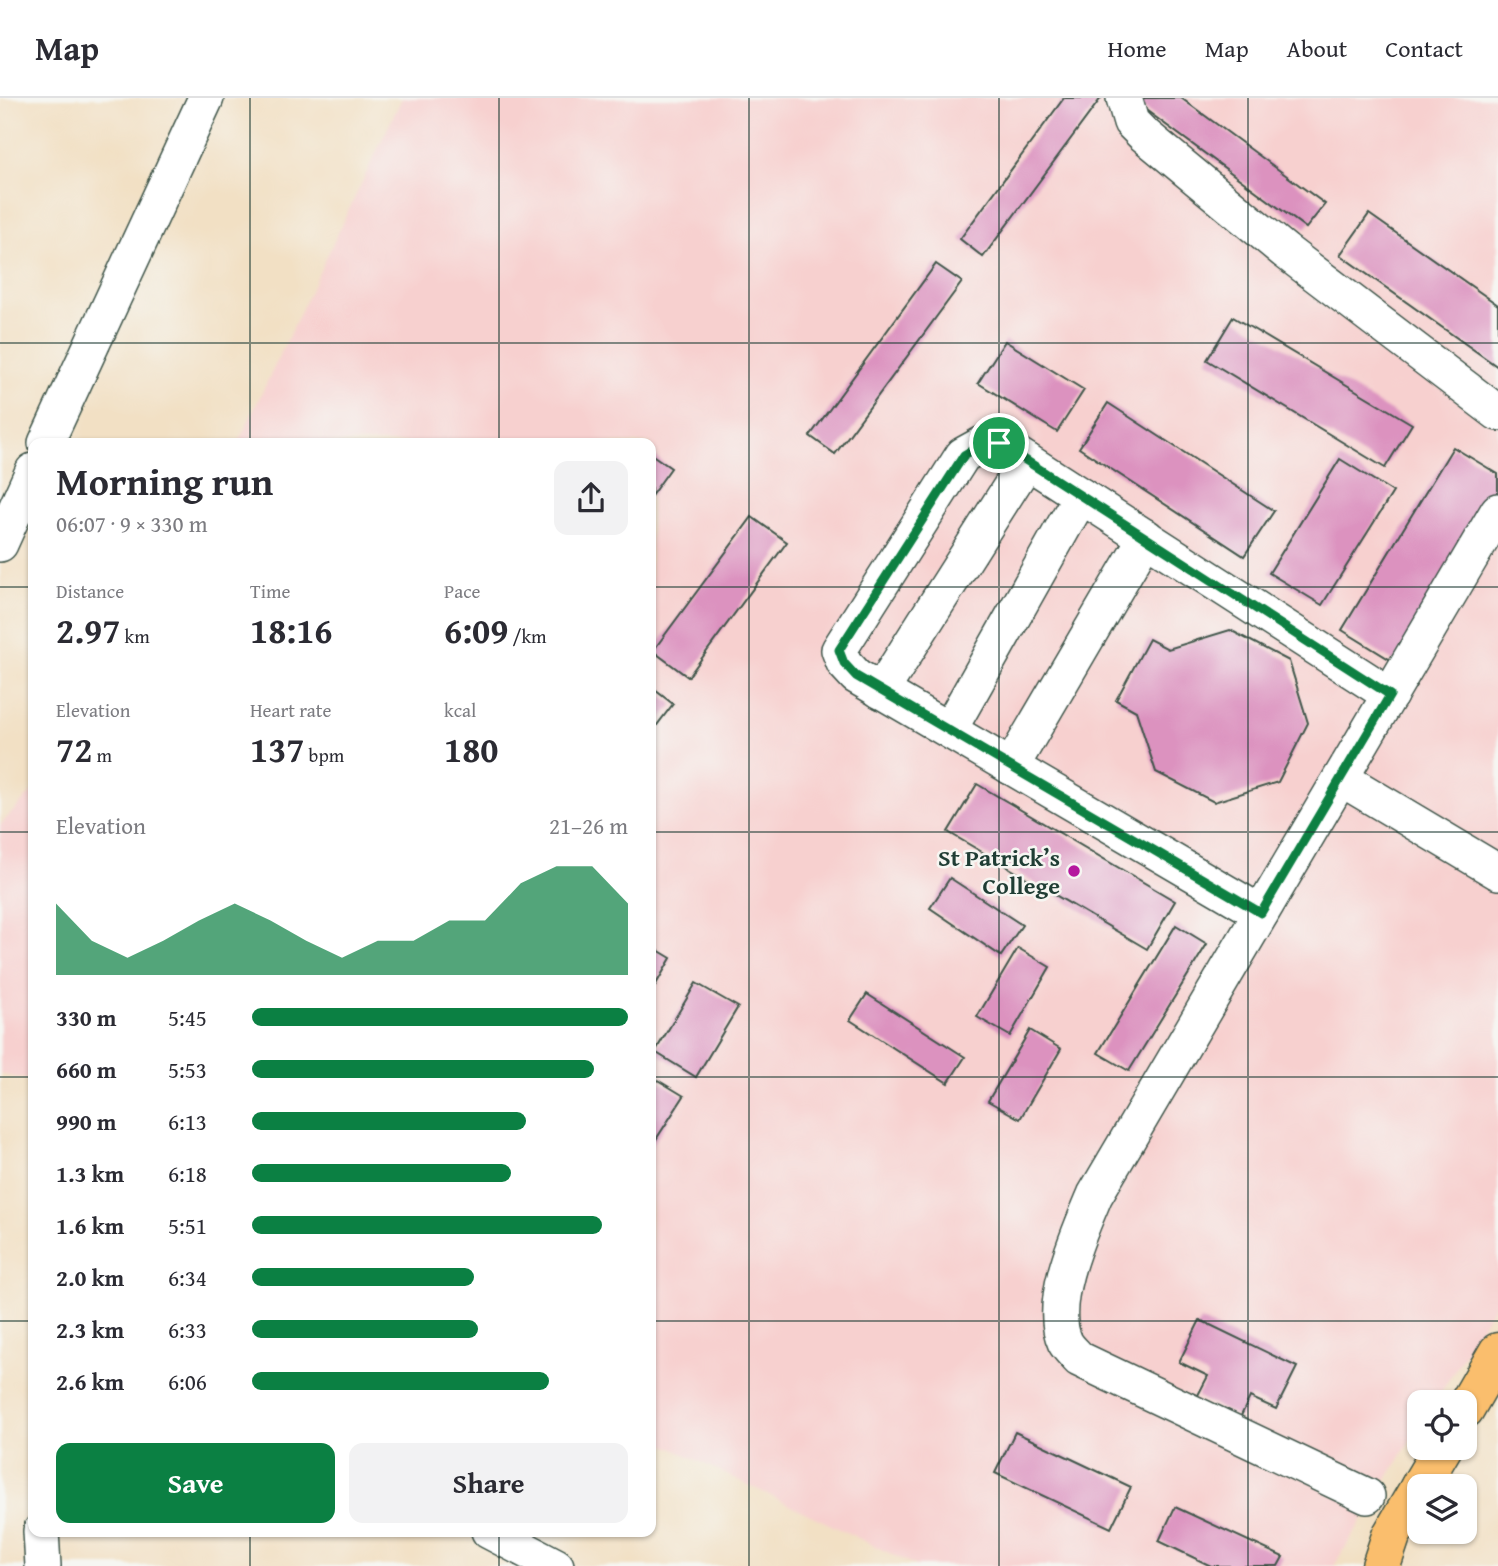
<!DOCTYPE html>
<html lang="en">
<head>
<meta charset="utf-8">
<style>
	body { margin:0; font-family:"Gentium Book Plus",serif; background:#f2f2f3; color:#2b2b33; height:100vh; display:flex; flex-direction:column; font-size:26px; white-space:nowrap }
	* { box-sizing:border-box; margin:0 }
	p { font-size:23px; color:#7c7c81 }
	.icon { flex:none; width:38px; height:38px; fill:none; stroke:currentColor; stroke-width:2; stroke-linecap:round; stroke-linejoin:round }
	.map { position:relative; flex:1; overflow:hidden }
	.sheet { position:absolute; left:28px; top:340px; width:628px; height:1099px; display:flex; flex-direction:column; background:#fff; border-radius:14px; box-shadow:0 2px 5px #0004 }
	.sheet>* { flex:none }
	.fabs { position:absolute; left:1407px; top:1292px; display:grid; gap:14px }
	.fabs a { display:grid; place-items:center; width:70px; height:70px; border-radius:14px; background:#fff; box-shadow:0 2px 5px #0004; font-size:35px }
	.pin { position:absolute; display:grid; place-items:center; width:60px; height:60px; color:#fff; margin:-30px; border:4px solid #fff; border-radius:50%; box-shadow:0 2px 7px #0007 }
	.round { display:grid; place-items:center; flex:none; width:74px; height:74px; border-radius:14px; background:#f2f2f3 }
	.head { display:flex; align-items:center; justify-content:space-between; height:119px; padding:0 28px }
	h1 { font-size:38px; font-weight:600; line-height:52px }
	.metrics { display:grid; grid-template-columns:repeat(3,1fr); gap:10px; height:119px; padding:7px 28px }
	.metrics div { display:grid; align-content:center }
	.metrics b { font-size:35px; font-weight:600 }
	.metrics small { font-size:19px; font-weight:400 }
	.metrics p { font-size:19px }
	.chart { height:196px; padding:14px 28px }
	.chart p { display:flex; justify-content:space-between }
	.chart svg { width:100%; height:126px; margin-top:7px; fill:#0b8043; opacity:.7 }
	.button { display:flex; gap:14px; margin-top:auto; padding:14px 28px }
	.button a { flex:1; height:80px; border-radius:14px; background:#0b8043; color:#fff; font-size:28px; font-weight:600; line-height:80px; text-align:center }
	.button a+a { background:#f2f2f3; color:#2b2b33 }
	ul { padding:0 28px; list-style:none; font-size:23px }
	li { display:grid; grid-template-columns:112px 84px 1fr; align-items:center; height:52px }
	li i { height:18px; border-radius:9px; background:#0b8043 }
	header { display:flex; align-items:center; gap:42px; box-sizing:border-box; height:98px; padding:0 35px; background:#fff; border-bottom:2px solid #e1e1e2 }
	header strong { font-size:33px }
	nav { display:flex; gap:38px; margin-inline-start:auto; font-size:24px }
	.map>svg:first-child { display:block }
	.built { fill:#f7d0cf }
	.building { fill:#dc92bf }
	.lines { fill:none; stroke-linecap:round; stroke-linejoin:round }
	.minor-casing { stroke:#3f554a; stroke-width:38 }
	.major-casing { stroke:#3f554a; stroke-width:41 }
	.minor { stroke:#fff; stroke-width:35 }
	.major { stroke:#fabe6d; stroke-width:38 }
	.route-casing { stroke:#fff; stroke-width:14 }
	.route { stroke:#0b8043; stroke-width:9 }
	.grid { fill:none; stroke:#1f3d34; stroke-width:2; stroke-opacity:0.55 }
	.poi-dot { fill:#b5179e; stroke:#f6f6f2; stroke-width:2.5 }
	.labels { text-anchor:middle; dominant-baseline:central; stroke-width:5; stroke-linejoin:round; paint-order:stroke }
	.poi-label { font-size:24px; font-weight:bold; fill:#1f3d34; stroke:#f6f6f2; text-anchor:end }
</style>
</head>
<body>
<header>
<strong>Map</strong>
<nav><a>Home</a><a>Map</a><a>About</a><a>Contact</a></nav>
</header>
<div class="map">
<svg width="1498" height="1468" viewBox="0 0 1498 1468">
	<rect width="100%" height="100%" fill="#f6f6f2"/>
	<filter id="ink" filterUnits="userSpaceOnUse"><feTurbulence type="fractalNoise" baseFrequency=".0143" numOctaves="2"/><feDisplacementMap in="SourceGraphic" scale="14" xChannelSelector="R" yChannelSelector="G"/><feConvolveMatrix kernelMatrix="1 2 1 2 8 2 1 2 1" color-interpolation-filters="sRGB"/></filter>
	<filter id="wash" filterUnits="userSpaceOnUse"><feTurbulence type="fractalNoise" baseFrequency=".00686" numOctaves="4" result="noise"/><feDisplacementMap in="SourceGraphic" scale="28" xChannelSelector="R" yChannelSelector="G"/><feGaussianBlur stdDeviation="1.57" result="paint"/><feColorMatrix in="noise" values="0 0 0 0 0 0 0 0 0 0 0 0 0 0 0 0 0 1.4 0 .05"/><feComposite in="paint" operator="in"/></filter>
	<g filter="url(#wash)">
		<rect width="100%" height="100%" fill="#f2e0c4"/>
		<g class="built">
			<polygon points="402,0 1498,0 1498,1201 1435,1304 1419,1304 1419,1329 1334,1468 916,1468 651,1340 651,345 238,345"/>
			<polygon points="33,693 33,983 0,976 0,727"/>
		</g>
		<g id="blocks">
			<g class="building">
				<polygon points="1064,0 1101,0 983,159 960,141"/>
				<polygon points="1138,0 1181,0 1325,106 1306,130 1135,4"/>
				<polygon points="1369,116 1498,207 1498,269 1340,157"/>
				<polygon points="936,166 962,184 835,356 810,338"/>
				<polygon points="1233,219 1412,326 1385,370 1207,262"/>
				<polygon points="1005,243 1084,292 1057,334 978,285"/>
				<polygon points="1108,305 1274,413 1244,458 1079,350"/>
				<polygon points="1453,349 1498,376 1498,393 1394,564 1342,532"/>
				<polygon points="651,356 671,370 651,398"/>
				<polygon points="1340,361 1393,394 1322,507 1269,475"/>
				<polygon points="752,419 787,444 688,579 653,553"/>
				<polygon points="1230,532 1289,563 1308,625 1278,684 1214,704 1156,674 1136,613 1116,602 1149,541 1168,551"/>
				<polygon points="651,589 673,606 651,635"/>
				<polygon points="977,686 1175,803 1147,851 948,734"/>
				<polygon points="950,780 1022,827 1001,858 930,810"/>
				<polygon points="1176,827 1207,846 1129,973 1098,955"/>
				<polygon points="651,848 671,860 651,895"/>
				<polygon points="1018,850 1050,869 1010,938 977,919"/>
				<polygon points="696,885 738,909 696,979 655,954"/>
				<polygon points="867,896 965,959 948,985 850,922"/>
				<polygon points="1030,932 1061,951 1020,1021 988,1003"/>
				<polygon points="651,978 684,998 651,1049"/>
				<polygon points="1200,1222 1297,1269 1276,1311 1250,1299 1240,1320 1197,1299 1208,1278 1179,1264"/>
				<polygon points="1015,1334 1131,1389 1111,1430 995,1375"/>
				<polygon points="1175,1409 1283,1459 1278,1468 1211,1468 1159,1443"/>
			</g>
		</g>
	</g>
	<g filter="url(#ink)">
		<use href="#blocks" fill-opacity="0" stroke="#3f554a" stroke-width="2"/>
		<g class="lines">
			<defs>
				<g id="minor">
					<polyline points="1124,0 1131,24 1142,35 1285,153 1498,315"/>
					<polyline points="46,345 206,0"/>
					<polyline points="0,446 33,373"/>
					<polyline points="881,593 1027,363"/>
					<polyline points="949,632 1081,398"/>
					<polyline points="1011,669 1146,439"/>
					<polyline points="1342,681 1498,774"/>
					<polyline points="1261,815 856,578 844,565 839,552 963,357 983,346 999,345 1390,597"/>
					<path d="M1367,1398L1079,1261C1075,1256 1068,1250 1065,1244C1047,1205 1079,1135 1095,1097L1498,413"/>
					<polyline points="41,1433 43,1468"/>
					<polyline points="489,1433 556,1468"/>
				</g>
				<g id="major">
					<polyline points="1465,1311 1498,1254"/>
					<polyline points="1420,1388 1443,1349"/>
					<polyline points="1381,1468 1391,1438 1419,1390"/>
				</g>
			</defs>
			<use href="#minor" class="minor-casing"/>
			<use href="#major" class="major-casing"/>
			<use href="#minor" class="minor"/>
			<use href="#major" class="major"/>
		</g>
	</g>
	<g class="lines" filter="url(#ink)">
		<defs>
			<polygon id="route" points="999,345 1390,597 1261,815 856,578 844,565 839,552 964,357 983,346"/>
		</defs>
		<use href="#route" class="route-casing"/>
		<use href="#route" class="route"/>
	</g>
	<path class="grid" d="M250,0V345M499,0V345M749,0V1468M999,0V1468M1248,0V1468M0,245H1498M0,489H33M651,489H1498M0,734H33M651,734H1498M0,979H33M651,979H1498M0,1223H33M651,1223H1498M250,1433V1468M499,1433V1468"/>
	<circle class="poi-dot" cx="1074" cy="773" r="7"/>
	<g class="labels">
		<g class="poi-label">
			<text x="1060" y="759">St Patrick’s<tspan x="1060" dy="28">College</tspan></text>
		</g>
	</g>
</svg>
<div class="fabs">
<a><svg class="icon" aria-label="locate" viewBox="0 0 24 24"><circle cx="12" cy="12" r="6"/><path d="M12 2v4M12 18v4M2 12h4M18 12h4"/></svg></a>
<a><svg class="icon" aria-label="layers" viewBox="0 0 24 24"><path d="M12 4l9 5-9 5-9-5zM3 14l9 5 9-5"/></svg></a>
</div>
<div class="pin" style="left:999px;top:345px;background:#1e9e55"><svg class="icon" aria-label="arrive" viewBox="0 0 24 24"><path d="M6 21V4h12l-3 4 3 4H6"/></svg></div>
<section class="sheet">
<div class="head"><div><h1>Morning run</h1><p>06:07 · 9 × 330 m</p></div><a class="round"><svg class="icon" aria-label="share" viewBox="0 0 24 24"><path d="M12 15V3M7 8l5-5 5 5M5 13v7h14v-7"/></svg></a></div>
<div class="metrics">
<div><p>Distance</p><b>2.97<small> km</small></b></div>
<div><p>Time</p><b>18:16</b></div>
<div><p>Pace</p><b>6:09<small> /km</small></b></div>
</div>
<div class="metrics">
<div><p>Elevation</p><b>72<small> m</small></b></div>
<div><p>Heart rate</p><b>137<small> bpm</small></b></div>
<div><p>kcal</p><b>180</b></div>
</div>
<div class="chart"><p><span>Elevation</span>21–26 m</p>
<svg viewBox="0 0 160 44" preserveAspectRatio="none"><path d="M0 44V19L10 32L20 38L30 32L40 25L50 19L60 25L70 32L80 38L90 32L100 32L110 25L120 25L130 12L140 6L150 6L160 19V44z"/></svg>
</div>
<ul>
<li><b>330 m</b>5:45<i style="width:100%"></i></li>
<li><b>660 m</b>5:53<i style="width:91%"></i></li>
<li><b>990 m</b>6:13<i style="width:73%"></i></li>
<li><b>1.3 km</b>6:18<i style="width:69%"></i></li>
<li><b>1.6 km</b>5:51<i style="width:93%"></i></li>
<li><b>2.0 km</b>6:34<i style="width:59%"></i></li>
<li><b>2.3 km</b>6:33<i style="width:60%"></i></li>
<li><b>2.6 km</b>6:06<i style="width:79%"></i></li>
</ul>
<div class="button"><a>Save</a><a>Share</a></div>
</section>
</div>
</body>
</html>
